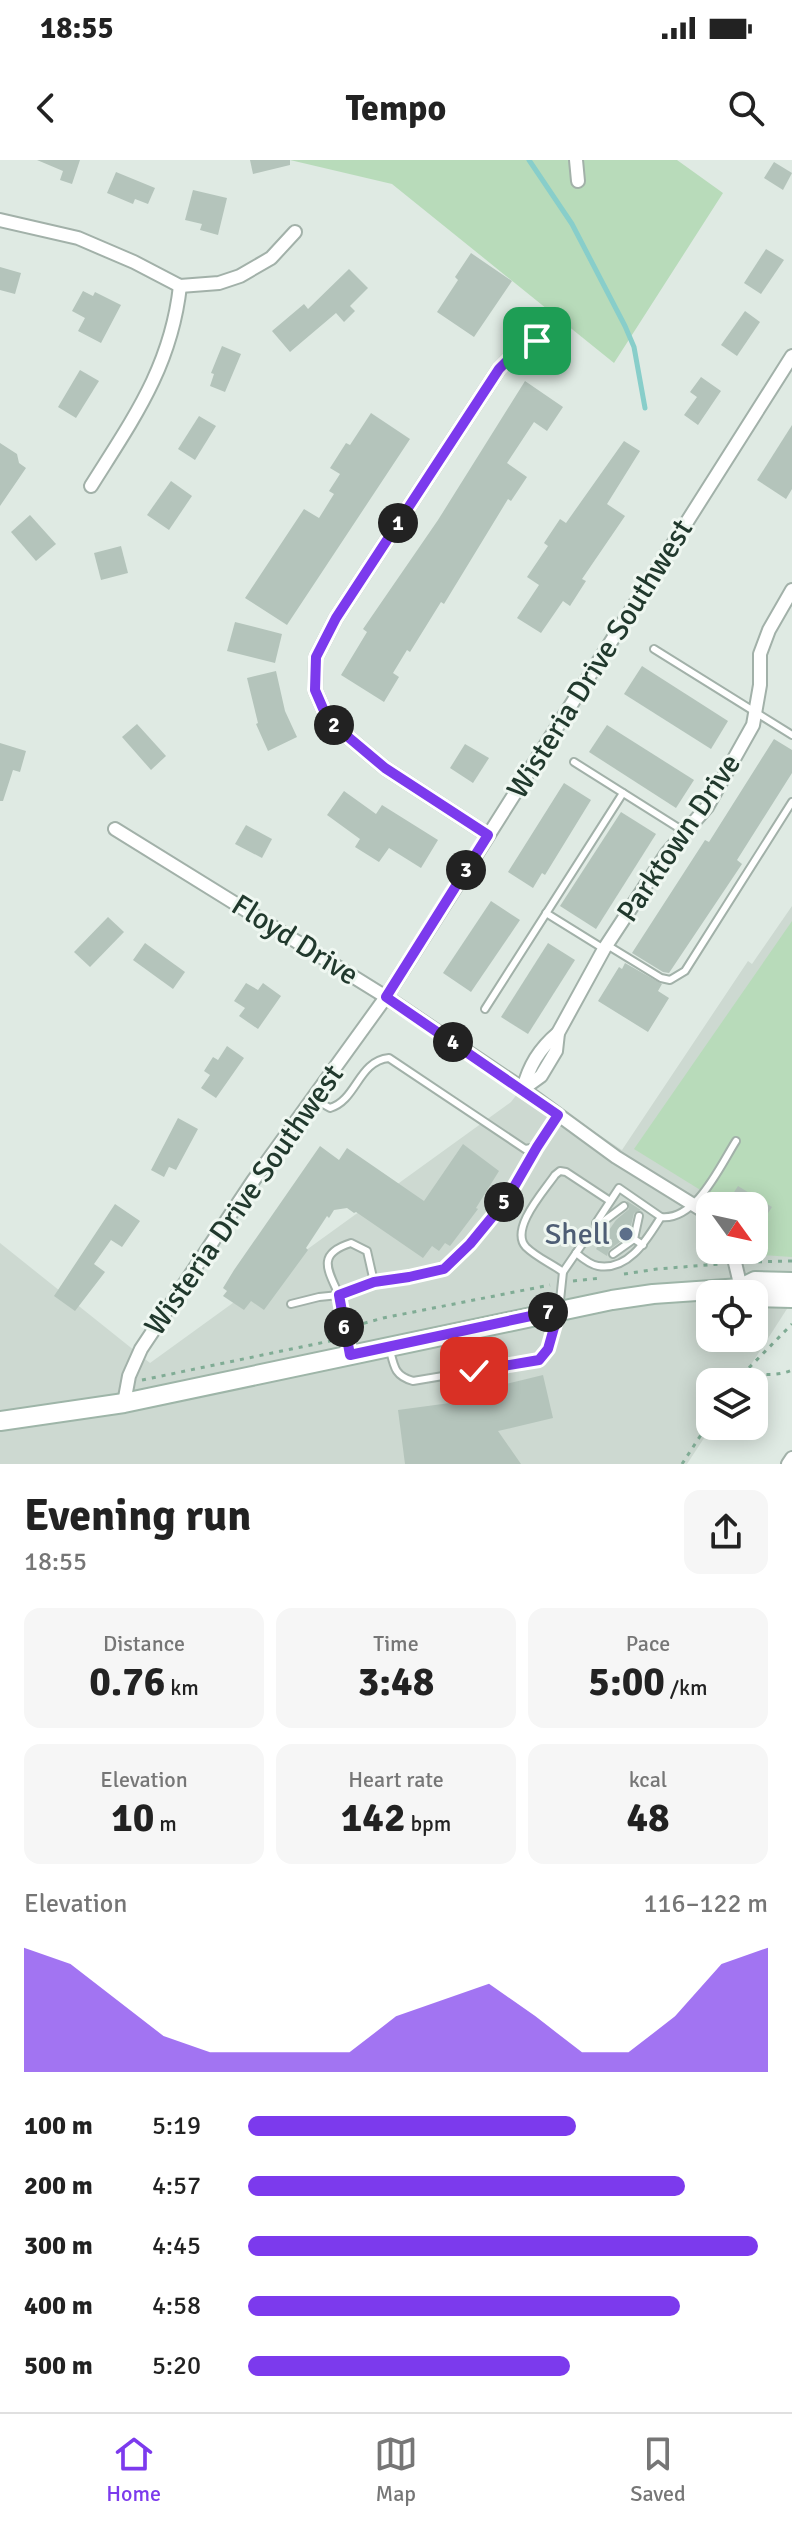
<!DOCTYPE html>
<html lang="en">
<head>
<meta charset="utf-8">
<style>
	body { margin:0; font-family:Signika,sans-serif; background:#f6f6f6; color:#222; height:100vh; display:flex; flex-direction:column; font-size:30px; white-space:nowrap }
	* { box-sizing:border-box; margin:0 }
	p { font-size:26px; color:#767676 }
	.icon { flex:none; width:44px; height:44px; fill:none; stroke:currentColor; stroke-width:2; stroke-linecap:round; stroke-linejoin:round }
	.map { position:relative; height:1304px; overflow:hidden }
	.panel { display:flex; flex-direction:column; background:#fff; flex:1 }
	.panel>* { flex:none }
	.needle { width:52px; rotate:123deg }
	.buttons { position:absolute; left:696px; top:1032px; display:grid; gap:16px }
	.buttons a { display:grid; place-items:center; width:72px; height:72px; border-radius:16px; background:#fff; box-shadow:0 4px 20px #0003; font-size:40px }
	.pin { position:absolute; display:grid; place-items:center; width:68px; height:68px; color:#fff; margin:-34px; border-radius:16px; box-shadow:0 4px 12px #0006 }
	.km { position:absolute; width:40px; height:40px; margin:-20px; border-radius:50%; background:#222; color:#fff; font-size:22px; line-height:40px; text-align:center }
	.round { display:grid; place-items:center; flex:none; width:84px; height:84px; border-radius:16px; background:#f6f6f6 }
	.overview { display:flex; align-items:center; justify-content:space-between; height:136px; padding:0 24px }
	h1 { font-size:44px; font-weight:700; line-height:60px }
	.figures { display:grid; grid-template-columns:repeat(3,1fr); gap:12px; height:136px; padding:8px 24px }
	.figures div { display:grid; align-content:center; border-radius:16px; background:#f6f6f6; text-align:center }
	.figures b { font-size:40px; font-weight:700 }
	.figures small { font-size:22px; font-weight:400 }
	.figures p { font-size:22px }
	.chart { height:224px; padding:16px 24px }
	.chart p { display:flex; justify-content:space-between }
	.chart svg { width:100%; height:144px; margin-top:8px; fill:#7c3aed; opacity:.7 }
	ul { padding:0 24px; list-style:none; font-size:26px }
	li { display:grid; grid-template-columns:128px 96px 1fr; align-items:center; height:60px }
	li i { height:20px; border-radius:10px; background:#7c3aed }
	.status { display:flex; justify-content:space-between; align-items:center; height:56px; padding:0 40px; background:#fff; direction:ltr }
	.status svg { height:22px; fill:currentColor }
	header { display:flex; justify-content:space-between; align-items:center; height:104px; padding:0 24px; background:#fff; font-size:36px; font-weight:700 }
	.dock { display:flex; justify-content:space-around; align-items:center; height:112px; border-top:2px solid #e0e0e0; background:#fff; font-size:22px; color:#767676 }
	.dock a { display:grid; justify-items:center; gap:4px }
	.dock .on { color:#7c3aed }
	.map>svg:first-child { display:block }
	.built { fill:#cdd9d1; fill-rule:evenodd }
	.green { fill:#b8dbba }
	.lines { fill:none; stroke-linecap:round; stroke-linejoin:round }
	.stream { stroke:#88ceca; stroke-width:5 }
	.building { fill:#b4c4bb }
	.service-casing { stroke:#a2b1a9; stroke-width:10 }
	.minor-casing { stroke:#a2b1a9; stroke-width:16 }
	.secondary-casing { stroke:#9eb5a8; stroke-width:22 }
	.path { stroke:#80ac95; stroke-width:3; stroke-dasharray:4 6; stroke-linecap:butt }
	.service { stroke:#fff; stroke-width:6 }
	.minor { stroke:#fff; stroke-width:12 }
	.secondary { stroke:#fff; stroke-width:18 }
	.route-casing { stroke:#fff; stroke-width:16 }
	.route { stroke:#7c3aed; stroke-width:10 }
	.service-dot { fill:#5c6f8a; stroke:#eff7f1; stroke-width:3 }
	.labels { text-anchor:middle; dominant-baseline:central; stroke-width:6; stroke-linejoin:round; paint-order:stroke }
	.street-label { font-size:30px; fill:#21392d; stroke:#eff7f1 }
	.service-label { font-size:30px; fill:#4e5e75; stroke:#eff7f1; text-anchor:end }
</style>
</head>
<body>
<div class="status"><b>18:55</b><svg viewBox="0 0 49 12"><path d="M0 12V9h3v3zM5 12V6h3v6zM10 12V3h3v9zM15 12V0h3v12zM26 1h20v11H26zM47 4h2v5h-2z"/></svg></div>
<header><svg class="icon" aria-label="back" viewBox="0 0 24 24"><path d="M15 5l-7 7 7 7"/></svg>Tempo<svg class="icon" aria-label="search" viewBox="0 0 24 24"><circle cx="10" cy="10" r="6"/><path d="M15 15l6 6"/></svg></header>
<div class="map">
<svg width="792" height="1304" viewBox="0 0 792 1304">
	<rect width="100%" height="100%" fill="#dfeae3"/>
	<path class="built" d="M792,746V1141L740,1222H710L712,1266L687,1304H0V1083L150,1203L511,942L524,925L622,990L748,801L752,804ZM710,1046H754V1090H710ZM710,1134H754V1178H710Z"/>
	<g class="green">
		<polygon points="290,0 677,0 723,33 614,203 392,24"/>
		<polygon points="792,761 792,1097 747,1094 746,1090 754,1090 754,1046 721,1046 715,1039 634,989"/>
	</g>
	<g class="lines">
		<polyline class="stream" points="529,0 572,64 625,166 634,187 645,248"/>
	</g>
	<g class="building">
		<polygon points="37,0 80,0 72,24 60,20 63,11"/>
		<polygon points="250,0 290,0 290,5 253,14"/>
		<polygon points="774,2 792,13 783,30 764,18"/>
		<polygon points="116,12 155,28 148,44 135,39 133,44 107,33"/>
		<polygon points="193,30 227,38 218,75 200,70 202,64 185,60"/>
		<polygon points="766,89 784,100 761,134 744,123"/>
		<polygon points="471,93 512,121 474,177 437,152 458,120 455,117"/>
		<polygon points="0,107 21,113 15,134 0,130"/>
		<polygon points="349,109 368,128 350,146 355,151 344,162 336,153 290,192 272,171 304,144 308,149"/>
		<polygon points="83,131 93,136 95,132 121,145 101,183 78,171 85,158 72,151"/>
		<polygon points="745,151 760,162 737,196 721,185"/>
		<polygon points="222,186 241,194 225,232 210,226 214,214 211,213"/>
		<polygon points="80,210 99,221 76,258 58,247"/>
		<polygon points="701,217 721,231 698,265 684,255 697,237 690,232"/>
		<polygon points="525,221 563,247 547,271 534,262 507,303 527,317 511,341 508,339 444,444 441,442 410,492 407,490 393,513 399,517 384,542 341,515 367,472 363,469 438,360"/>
		<polygon points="371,253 410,279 287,465 245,438 304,349 319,358 334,334 329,331 340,314 330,308 346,283 350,285"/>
		<polygon points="199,256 216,266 195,300 178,289"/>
		<polygon points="792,265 792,329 786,339 757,320"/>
		<polygon points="624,281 640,291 607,344 625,356 582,419 586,421 570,446 563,441 541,473 517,458 539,425 527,417 548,386 544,383 560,359 566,363"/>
		<polygon points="0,283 17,294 19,303 26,308 0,346"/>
		<polygon points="171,321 192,336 169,370 147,355"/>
		<polygon points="30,355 56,384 36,401 11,372"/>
		<polygon points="121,386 128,413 101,420 94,393"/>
		<polygon points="235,462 282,474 275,503 227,491"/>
		<polygon points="642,506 728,561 711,589 624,534"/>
		<polygon points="276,511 285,551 297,577 268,591 256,564 258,563 247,518"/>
		<polygon points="137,564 166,596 151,610 122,577"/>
		<polygon points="607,565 694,620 676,648 589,592"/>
		<polygon points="774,579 792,590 792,613 737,700 742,704 669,813 663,812 632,793 705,680 709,682"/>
		<polygon points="0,583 26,591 20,612 13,610 3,641 0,641"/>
		<polygon points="465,584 489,598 473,623 450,608"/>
		<polygon points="564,623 591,640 545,715 542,713 533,728 508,712"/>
		<polygon points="344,631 376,654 382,645 438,680 421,708 389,688 379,702 355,687 360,679 327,655"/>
		<polygon points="621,652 656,674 596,769 560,746"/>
		<polygon points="246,665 272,679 262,698 235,684"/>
		<polygon points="491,741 520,760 471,832 443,813"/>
		<polygon points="108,757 124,772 90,807 74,792"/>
		<polygon points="145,783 185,812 173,829 133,800"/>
		<polygon points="548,783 575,800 528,874 501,857"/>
		<polygon points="625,803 662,824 658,831 669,838 648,872 598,841 619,807 622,809"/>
		<polygon points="246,823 258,830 263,823 281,836 258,869 239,856 245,848 234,841"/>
		<polygon points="227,886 244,898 216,938 201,928 210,915 204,911 213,897 218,900"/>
		<polygon points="178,958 198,969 176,1010 169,1007 164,1017 151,1010"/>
		<polygon points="463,984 499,1011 476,1048 478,1049 450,1086 445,1083 439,1091 432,1086 423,1098 356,1052 354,1053 347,1048 334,1050 329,1058 327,1056 306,1088 308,1090 264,1150 251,1141 244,1150 223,1136 227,1131 223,1128 234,1110 320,986 339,1000 347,988 424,1041"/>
		<polygon points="738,1026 772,1047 754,1075 754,1046 725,1046"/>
		<polygon points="627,1041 641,1050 634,1053 630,1070 624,1079 609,1090 607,1096 596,1089 616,1060 629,1049"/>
		<polygon points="115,1044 140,1061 122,1087 111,1080 94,1104 105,1112 75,1151 54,1136"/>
		<polygon points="543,1215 553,1258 498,1271 521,1304 405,1304 398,1250 487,1238 485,1229"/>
	</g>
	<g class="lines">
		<defs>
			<g id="service">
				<polyline points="654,489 792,575"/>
				<polyline points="574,602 685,672"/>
				<polyline points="546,753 604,789"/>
				<polyline points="607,785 661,818 670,820 685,811 792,642"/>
				<polyline points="485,849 623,633"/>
				<path d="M312,938L330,948C357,940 358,901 389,898L525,989L537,987L558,955"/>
				<polyline points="639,1056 634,1079 643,1085"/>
				<path d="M596,1063L619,1028L661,1057C696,1061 720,1006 736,981"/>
				<polyline points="602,1071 604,1061 624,1046"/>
				<path d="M576,1093C582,1098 591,1105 598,1106C629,1111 647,1079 661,1057"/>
				<polyline points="613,1094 634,1079"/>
				<path d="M563,1112C552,1104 536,1097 526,1087C509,1069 545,1030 555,1015L560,1011L566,1012L610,1041"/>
				<polyline points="374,1122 409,1117 444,1109 470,1084 507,1039 537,987"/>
				<path d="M291,1144L319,1137L339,1135C328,1110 316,1094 351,1083L367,1091L374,1122L339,1135L350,1194"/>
				<path d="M390,1190C394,1207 395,1216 413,1221L539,1200L548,1189L559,1150L563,1112L585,1080"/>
			</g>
			<g id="minor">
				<polyline points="576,0 578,21"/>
				<polyline points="0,60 78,78 134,102 180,126 219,123 240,116 271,98 295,72"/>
				<path d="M91,326C133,259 171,207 180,126"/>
				<polyline points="115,669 386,837 523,929 616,997 705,1052 710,1057"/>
				<polyline points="488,675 385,608 328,560 315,530 316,497 336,458 499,209 515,193 537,181"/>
				<polyline points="523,929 541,916 556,891 558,873 604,789 667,693 707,647 753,565 760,525 760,494 769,470 792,430"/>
				<path d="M523,929C529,906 539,889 558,873"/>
				<polyline points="732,1090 741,1128"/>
				<polyline points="124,1243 129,1216 141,1189 253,1021 386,837 792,196"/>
				<polyline points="788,1304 792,1298"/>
			</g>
			<g id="secondary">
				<polyline points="754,1137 792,1138"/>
				<polyline points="0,1261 124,1243 612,1140 653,1134 741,1128 755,1121 792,1122"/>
			</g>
		</defs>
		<use href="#service" class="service-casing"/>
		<use href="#minor" class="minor-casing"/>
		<use href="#secondary" class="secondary-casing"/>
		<g class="path">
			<polyline points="748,1102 792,1101"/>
			<polyline points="624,1114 657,1109 720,1104"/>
			<polyline points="573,1121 601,1118"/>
			<polyline points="354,1166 383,1158 550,1125"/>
			<path d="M747,1210C761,1216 778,1216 792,1210"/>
			<polyline points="142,1220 330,1181 337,1175"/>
			<polyline points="735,1222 792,1164"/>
			<polyline points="682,1304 710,1261"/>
		</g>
		<use href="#service" class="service"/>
		<use href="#minor" class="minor"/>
		<use href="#secondary" class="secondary"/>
	</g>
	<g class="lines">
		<defs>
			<polyline id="route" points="474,1211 539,1200 548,1189 559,1150 350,1195 339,1135 374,1122 409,1117 444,1109 470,1084 507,1039 537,987 558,955 386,837 488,675 385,608 328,560 315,530 316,497 336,458 499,209 515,193 537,181"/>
		</defs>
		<use href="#route" class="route-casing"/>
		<use href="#route" class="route"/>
	</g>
	<circle class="service-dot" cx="626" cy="1074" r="8"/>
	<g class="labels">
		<g class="street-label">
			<text transform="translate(600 499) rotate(-58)">Wisteria Drive Southwest</text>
			<text transform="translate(679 678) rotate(-56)">Parktown Drive</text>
			<text transform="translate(295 780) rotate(32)">Floyd Drive</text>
			<text transform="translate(244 1040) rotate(-55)">Wisteria Drive Southwest</text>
		</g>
		<g class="service-label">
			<text x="610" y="1074">Shell</text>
		</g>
	</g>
</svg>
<div class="buttons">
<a><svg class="needle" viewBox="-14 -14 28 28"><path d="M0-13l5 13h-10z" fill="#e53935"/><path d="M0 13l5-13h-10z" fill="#767676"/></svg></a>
<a><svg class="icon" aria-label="locate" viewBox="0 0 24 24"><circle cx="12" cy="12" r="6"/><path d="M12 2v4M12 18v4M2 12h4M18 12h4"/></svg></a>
<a><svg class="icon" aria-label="layers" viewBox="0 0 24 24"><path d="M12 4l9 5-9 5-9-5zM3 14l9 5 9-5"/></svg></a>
</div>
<div class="pin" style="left:537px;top:181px;background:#1e9e55"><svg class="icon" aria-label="arrive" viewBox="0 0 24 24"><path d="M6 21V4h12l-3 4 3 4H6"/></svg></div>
<div class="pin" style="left:474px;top:1211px;background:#d93025"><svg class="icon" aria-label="check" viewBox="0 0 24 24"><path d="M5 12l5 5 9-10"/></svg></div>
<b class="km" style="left:398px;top:363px">1</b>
<b class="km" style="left:334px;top:565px">2</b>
<b class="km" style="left:466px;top:710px">3</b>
<b class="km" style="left:453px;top:882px">4</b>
<b class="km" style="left:504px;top:1042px">5</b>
<b class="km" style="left:344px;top:1167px">6</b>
<b class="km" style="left:548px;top:1152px">7</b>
</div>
<section class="panel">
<div class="overview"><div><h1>Evening run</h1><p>18:55</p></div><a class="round"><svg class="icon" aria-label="share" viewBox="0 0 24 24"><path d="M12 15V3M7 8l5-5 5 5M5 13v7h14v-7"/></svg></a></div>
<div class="figures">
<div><p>Distance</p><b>0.76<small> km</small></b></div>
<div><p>Time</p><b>3:48</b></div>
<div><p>Pace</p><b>5:00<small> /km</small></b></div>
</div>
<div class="figures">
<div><p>Elevation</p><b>10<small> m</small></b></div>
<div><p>Heart rate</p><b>142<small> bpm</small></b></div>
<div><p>kcal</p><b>48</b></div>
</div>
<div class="chart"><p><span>Elevation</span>116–122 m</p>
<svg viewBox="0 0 160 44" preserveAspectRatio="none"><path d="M0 44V6L10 11L20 22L30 33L40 38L50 38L60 38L70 38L80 27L90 22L100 17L110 27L120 38L130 38L140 27L150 11L160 6V44z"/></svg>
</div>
<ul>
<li><b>100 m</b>5:19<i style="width:63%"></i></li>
<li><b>200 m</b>4:57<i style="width:84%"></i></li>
<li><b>300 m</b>4:45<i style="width:98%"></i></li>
<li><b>400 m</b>4:58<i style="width:83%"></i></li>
<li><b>500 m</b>5:20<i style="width:62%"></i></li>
</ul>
</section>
<nav class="dock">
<a class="on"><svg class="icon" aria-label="home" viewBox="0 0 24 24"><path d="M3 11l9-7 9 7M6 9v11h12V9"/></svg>Home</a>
<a><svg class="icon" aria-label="map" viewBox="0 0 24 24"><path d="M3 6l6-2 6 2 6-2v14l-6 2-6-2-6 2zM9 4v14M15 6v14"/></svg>Map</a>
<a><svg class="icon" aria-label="saved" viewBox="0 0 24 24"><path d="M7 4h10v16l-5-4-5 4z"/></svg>Saved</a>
</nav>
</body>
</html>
